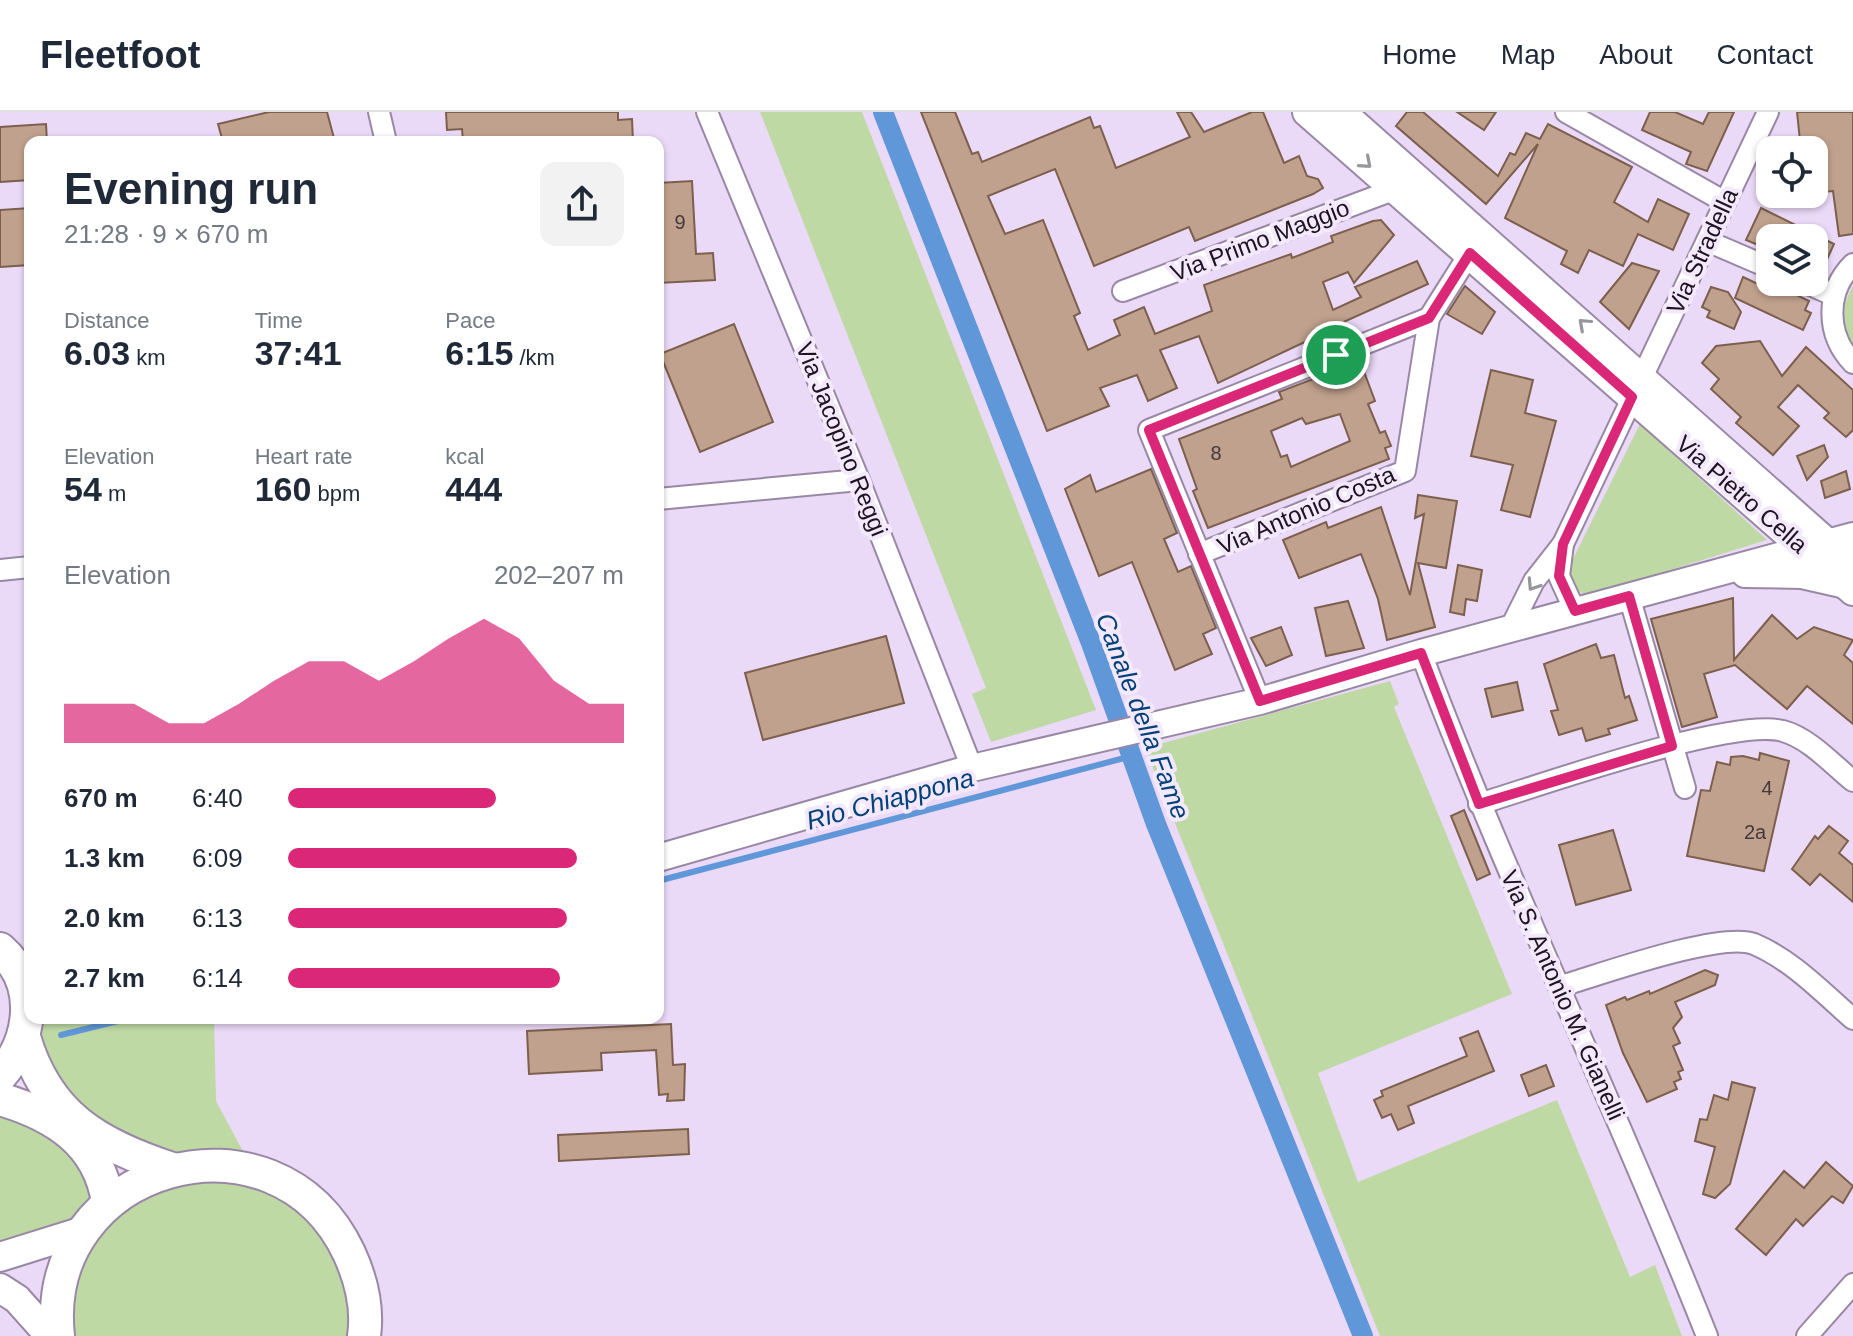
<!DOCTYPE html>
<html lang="en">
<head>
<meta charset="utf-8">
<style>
	body { margin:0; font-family:Arial,sans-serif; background:#f2f2f3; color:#1f2937; height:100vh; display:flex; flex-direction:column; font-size:30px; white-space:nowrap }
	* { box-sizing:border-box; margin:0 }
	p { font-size:26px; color:#747a83 }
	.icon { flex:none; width:44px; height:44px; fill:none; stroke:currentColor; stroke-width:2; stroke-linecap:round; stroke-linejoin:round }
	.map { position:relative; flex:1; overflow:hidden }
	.side { position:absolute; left:24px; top:24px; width:640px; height:888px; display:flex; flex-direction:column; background:#fff; border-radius:16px; box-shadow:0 2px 6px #0004 }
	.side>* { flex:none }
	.tools { position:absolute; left:1756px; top:24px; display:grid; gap:16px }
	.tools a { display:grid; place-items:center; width:72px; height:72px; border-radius:16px; background:#fff; box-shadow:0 2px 6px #0004; font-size:40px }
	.pin { position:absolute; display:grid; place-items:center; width:68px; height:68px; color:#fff; margin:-34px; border:4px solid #fff; border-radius:50%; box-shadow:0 2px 8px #0007 }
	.round { display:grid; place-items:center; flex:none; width:84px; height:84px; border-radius:16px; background:#f2f2f3 }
	.headline { display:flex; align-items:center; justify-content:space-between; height:136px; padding:0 40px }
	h1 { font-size:44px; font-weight:700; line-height:60px }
	.metrics { display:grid; grid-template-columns:repeat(3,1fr); gap:12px; height:136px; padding:8px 40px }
	.metrics div { display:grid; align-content:center }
	.metrics b { font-size:34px; font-weight:700 }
	.metrics small { font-size:22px; font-weight:400 }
	.metrics p { font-size:22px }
	.chart { height:224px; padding:16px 40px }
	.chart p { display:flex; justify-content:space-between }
	.chart svg { width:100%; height:144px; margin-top:8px; fill:#db2777; opacity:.7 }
	ul { padding:0 40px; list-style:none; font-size:26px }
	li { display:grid; grid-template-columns:128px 96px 1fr; align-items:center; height:60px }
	li i { height:20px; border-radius:10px; background:#db2777 }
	header { display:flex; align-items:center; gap:48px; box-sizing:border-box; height:112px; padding:0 40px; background:#fff; border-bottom:2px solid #e0e1e3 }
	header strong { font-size:38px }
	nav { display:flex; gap:44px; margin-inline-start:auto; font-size:28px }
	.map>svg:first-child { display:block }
	.green { fill:#bfd9a5 }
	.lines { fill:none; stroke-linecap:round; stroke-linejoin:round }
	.stream { stroke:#6097d8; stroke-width:6 }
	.canal { stroke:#6097d8; stroke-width:20 }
	.building { fill:#c0a18d; stroke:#7c5f4d; stroke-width:2; fill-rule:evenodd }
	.minor-casing { stroke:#9988a5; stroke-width:24 }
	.tertiary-casing { stroke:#9988a5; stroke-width:30 }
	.secondary-casing { stroke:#9988a5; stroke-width:32 }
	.primary-casing { stroke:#9988a5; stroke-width:36 }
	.minor { stroke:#fff; stroke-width:20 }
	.tertiary { stroke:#fff; stroke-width:26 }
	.secondary { stroke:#fff; stroke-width:28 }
	.primary { stroke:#fff; stroke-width:32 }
	.oneway { stroke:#99969b }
	.route-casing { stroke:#fff; stroke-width:16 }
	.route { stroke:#db2777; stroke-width:10 }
	.labels { text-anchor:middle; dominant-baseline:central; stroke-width:8; stroke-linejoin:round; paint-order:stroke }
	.number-label { font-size:20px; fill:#45383b }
	.street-label { font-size:24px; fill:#1c1520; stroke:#f4e9fc }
	.water-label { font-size:26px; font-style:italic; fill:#04417b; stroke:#f4e9fc }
</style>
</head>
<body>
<header>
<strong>Fleetfoot</strong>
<nav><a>Home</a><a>Map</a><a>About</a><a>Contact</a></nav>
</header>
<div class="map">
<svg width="1853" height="1224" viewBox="0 0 1853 1224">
	<rect width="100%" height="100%" fill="#ebd9f8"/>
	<g class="green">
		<polygon points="760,0 862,0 1096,598 991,630 972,582 986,576"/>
		<path d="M1853,174V237C1837,217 1841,195 1853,174Z"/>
		<polygon points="1640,312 1767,428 1586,484 1571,474 1568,457"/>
		<polygon points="1390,569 1399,592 1394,595 1512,882 1318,961 1358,1070 1557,988 1630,1165 1655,1153 1682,1224 1380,1224 1145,636"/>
		<polygon points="42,906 214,906 216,989 245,1043 211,1039 153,1042 71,992 39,926"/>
		<path d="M0,1001L60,1026L95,1079C77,1115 38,1125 0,1132Z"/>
		<path d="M219,1067C233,1070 249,1071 262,1076C316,1099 361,1165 348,1224H74C67,1156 106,1089 175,1071C189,1067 205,1068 219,1067Z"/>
	</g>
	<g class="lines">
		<g class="stream">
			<polyline points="658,769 1132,644"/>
			<polyline points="61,923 130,906"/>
		</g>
		<polyline class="canal" points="883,0 1091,531 1156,712 1363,1224"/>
	</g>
	<g class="building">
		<polygon points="269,0 327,0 335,30 223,30 218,12"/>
		<polygon points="446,0 618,0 618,8 632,7 633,30 463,30 462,17 447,18"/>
		<polygon points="921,0 955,0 972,42 978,40 982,50 1090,5 1094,16 1100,14 1116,56 1190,25 1177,0 1191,0 1204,20 1252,0 1263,0 1284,51 1299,44 1307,64 1318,67 1323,76 1313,82 1195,129 1189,115 1094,154 1055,57 988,84 1005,122 1043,108 1080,201 1074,204 1088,238 1120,223 1114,208 1144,195 1155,222 1212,199 1204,173 1291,142 1292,146 1333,130 1331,124 1373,109 1381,108 1394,123 1354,171 1348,160 1323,170 1333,198 1361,185 1355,175 1417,149 1428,172 1339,212 1341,217 1309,228 1218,271 1199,224 1160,238 1177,276 1148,289 1137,263 1100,276 1109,294 1047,319"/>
		<polygon points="1407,0 1423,0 1498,64 1510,41 1515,43 1526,21 1540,27 1548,12 1632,55 1614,90 1648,110 1658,87 1689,102 1673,138 1638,122 1623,154 1589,138 1578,161 1561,152 1567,139 1505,106 1538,32 1486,92 1396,14"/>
		<polygon points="1457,0 1496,0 1484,18"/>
		<polygon points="1650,0 1675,0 1703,12 1709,0 1734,0 1707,59 1686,52 1691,40 1642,18"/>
		<polygon points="1797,0 1853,0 1853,122 1839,124 1833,79 1814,81 1814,38 1801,38"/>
		<polygon points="46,12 47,30 30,30 30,68 0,70 0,15"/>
		<polygon points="692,69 696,142 713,141 715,168 658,171 658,71"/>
		<polygon points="30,96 30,153 0,155 0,98"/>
		<polygon points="1761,96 1834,132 1820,163 1814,160 1814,126 1770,126 1770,138 1746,128"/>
		<polygon points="1632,151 1659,159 1629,217 1600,190"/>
		<polygon points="1743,165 1775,180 1778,174 1809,189 1805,198 1811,201 1803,218 1735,186"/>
		<polygon points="1465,174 1495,200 1482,222 1447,202"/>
		<polygon points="1711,175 1728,180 1741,200 1734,217 1707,205 1710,199 1702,195"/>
		<polygon points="734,212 773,310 700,340 660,242"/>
		<polygon points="1760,229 1782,264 1806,235 1853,278 1853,318 1846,325 1824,306 1829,301 1798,273 1778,295 1799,314 1773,343 1736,311 1741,305 1711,277 1719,267 1702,251 1716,234"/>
		<path d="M1360,249L1375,289L1368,292L1380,321L1385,319L1391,334L1385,336L1389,347L1208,416L1193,379L1197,377L1179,327L1282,287L1279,280ZM1340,302L1350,329L1291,355L1287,343L1281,345L1271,319L1302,306L1306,312Z"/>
		<polygon points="1491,258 1533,268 1525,301 1556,309 1530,405 1501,398 1513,353 1471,344"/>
		<polygon points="1824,333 1828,345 1807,368 1797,344"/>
		<polygon points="1151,357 1177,421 1164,427 1178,460 1191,454 1216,516 1203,522 1212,542 1175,558 1132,450 1099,464 1065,377 1090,363 1096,380"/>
		<polygon points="1846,359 1850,377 1825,386 1821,369"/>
		<polygon points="1418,383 1457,389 1446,456 1418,451 1435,515 1387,528 1378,487 1361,442 1299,466 1283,428 1326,410 1328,416 1381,395 1410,483 1424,402 1415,406"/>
		<polygon points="1458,453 1482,458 1477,489 1466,487 1464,503 1450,500"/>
		<polygon points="1733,486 1734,548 1772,503 1797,527 1814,515 1853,528 1844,543 1853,551 1853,612 1807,574 1787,597 1735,553 1704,562 1717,605 1682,615 1651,507"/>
		<polygon points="1348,489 1364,536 1326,544 1315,496"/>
		<polygon points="1281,515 1292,543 1266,554 1251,526"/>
		<polygon points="886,524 904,591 763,628 745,561"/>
		<polygon points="1596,532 1601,546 1614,543 1625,586 1629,584 1637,608 1608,617 1610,622 1586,629 1582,616 1559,623 1551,599 1558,598 1544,552"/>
		<polygon points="1517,570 1523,598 1492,605 1485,577"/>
		<polygon points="1760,641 1789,649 1764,759 1687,744 1701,678 1710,679 1717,650 1730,653 1731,645 1743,644 1759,648"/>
		<polygon points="1464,698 1490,762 1477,768 1451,704"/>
		<polygon points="1829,714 1848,729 1839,741 1853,753 1853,790 1820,762 1810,773 1792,757 1815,724 1818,727"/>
		<polygon points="1613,718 1631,778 1576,793 1559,733"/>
		<polygon points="1705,858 1718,863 1715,873 1675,890 1682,905 1673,916 1680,931 1673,934 1683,958 1678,960 1681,967 1674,970 1677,977 1647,990 1623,941 1606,893 1625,885 1627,888 1649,879 1650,882"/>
		<polygon points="671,912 673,953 685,952 684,988 667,989 668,982 659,983 656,938 601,941 602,958 529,962 527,919"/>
		<polygon points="1478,919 1494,959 1408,994 1414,1011 1398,1018 1391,1002 1382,1006 1374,988 1383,984 1381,979 1467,944 1460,926"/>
		<polygon points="1546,953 1554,974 1529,984 1521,963"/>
		<polygon points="1732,970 1755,976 1730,1072 1715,1086 1703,1082 1715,1035 1695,1029 1700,1007 1707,1008 1714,983 1728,988"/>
		<polygon points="688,1017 689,1042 559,1049 558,1023"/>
		<polygon points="1826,1050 1853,1074 1843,1091 1832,1084 1803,1114 1796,1107 1766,1143 1736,1117 1784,1059 1804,1076"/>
	</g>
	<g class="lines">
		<defs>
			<g id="minor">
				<polyline points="379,0 386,30"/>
				<polyline points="707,0 859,368 972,656"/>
				<polyline points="1566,0 1725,90"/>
				<polyline points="1707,129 1770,156"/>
				<path d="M1853,152C1825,180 1826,223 1853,251"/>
				<polyline points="1804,170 1833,183"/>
				<polyline points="1123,179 1396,77"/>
				<polyline points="658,387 859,368"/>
				<polyline points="1563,432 1559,464 1575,499"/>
				<polyline points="1199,442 1405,359 1429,206 1470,141"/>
				<polyline points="0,458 30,455"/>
				<polyline points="1629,484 1685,676"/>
				<polyline points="1510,517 1534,469 1563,432 1768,0"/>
				<path d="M1421,541C1508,772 1616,994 1707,1224"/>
				<polyline points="1260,589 1149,318 1429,206"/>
				<path d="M1479,692C1539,674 1732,605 1783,619C1809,626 1832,652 1853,669"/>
				<path d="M1561,874C1599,863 1721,819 1754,832C1792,848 1822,880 1853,907"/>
				<polyline points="1807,1224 1853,1172"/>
			</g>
			<g id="tertiary">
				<polyline points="1745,462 1802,463 1846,473"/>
				<polyline points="658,746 972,656 1260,589 1421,541 1853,424"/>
			</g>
			<g id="secondary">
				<polyline points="1307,0 1853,479"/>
				<polyline points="1341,0 1853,454"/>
				<polyline points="0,1145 83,1119"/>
				<polyline points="0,1176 17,1187 50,1224"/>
			</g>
			<g id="primary">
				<path d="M0,837C40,872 32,928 0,964"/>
				<path d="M24,925C47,1004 97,1032 172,1057"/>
				<path d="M0,987C55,1003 99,1031 108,1090"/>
				<path d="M58,1224C39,1052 276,986 349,1141C361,1167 368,1196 364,1224"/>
			</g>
		</defs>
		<use href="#minor" class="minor-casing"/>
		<use href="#tertiary" class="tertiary-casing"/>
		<use href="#secondary" class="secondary-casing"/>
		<use href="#primary" class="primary-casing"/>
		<use href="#minor" class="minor"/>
		<use href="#tertiary" class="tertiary"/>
		<use href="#secondary" class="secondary"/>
		<use href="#primary" class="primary"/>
	</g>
	<defs><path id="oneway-chevron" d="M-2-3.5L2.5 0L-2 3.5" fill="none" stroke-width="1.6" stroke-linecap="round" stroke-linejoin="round" transform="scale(2)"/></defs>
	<g class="oneway">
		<use href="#oneway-chevron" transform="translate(1366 51) rotate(41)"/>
		<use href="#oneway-chevron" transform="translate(1584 212) rotate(-138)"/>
		<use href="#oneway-chevron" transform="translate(1533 473) rotate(123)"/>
	</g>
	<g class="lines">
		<defs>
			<polygon id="route" points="1470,141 1632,285 1563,432 1559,464 1575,499 1629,484 1672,634 1479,692 1421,541 1260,589 1149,318 1429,206"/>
		</defs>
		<use href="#route" class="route-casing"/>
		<use href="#route" class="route"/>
	</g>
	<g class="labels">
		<g class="number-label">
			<text x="680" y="110">9</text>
			<text x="1216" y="341">8</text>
			<text x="1767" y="676">4</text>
			<text x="1755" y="720">2a</text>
		</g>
		<g class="street-label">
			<text transform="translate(1260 128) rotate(-21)">Via Primo Maggio</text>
			<text transform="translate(1702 139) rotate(-65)">Via Stradella</text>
			<text transform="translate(842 327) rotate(68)">Via Jacopino Reggi</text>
			<text transform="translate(1742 382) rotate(41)">Via Pietro Cella</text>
			<text transform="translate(1306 398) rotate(-23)">Via Antonio Costa</text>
			<text transform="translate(1563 883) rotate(66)">Via S. Antonio M. Gianelli</text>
		</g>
		<g class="water-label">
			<text transform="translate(1143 604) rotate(69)">Canale della Fame</text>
			<text transform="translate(890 687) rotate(-15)">Rio Chiappona</text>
		</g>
	</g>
</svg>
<div class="tools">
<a><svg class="icon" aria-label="locate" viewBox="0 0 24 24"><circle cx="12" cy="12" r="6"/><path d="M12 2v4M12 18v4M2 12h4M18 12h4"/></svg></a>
<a><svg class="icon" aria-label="layers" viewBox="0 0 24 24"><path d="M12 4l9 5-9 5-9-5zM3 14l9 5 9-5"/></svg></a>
</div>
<div class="pin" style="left:1336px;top:243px;background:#1e9e55"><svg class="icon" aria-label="arrive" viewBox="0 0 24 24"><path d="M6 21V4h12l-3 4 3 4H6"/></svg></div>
<section class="side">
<div class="headline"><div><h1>Evening run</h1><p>21:28 · 9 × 670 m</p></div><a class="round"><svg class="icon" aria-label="share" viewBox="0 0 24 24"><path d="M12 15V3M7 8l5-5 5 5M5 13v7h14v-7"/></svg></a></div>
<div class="metrics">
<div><p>Distance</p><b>6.03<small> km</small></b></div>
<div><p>Time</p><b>37:41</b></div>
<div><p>Pace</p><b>6:15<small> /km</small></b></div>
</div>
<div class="metrics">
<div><p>Elevation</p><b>54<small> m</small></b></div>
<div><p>Heart rate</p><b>160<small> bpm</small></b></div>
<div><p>kcal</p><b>444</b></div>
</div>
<div class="chart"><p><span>Elevation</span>202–207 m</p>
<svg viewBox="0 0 160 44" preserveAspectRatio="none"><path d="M0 44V32L10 32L20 32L30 38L40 38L50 32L60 25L70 19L80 19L90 25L100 19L110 12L120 6L130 12L140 25L150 32L160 32V44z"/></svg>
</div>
<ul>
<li><b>670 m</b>6:40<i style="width:62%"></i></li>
<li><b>1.3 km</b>6:09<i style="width:86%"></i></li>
<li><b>2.0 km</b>6:13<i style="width:83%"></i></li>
<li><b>2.7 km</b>6:14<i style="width:81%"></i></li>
</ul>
</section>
</div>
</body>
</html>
